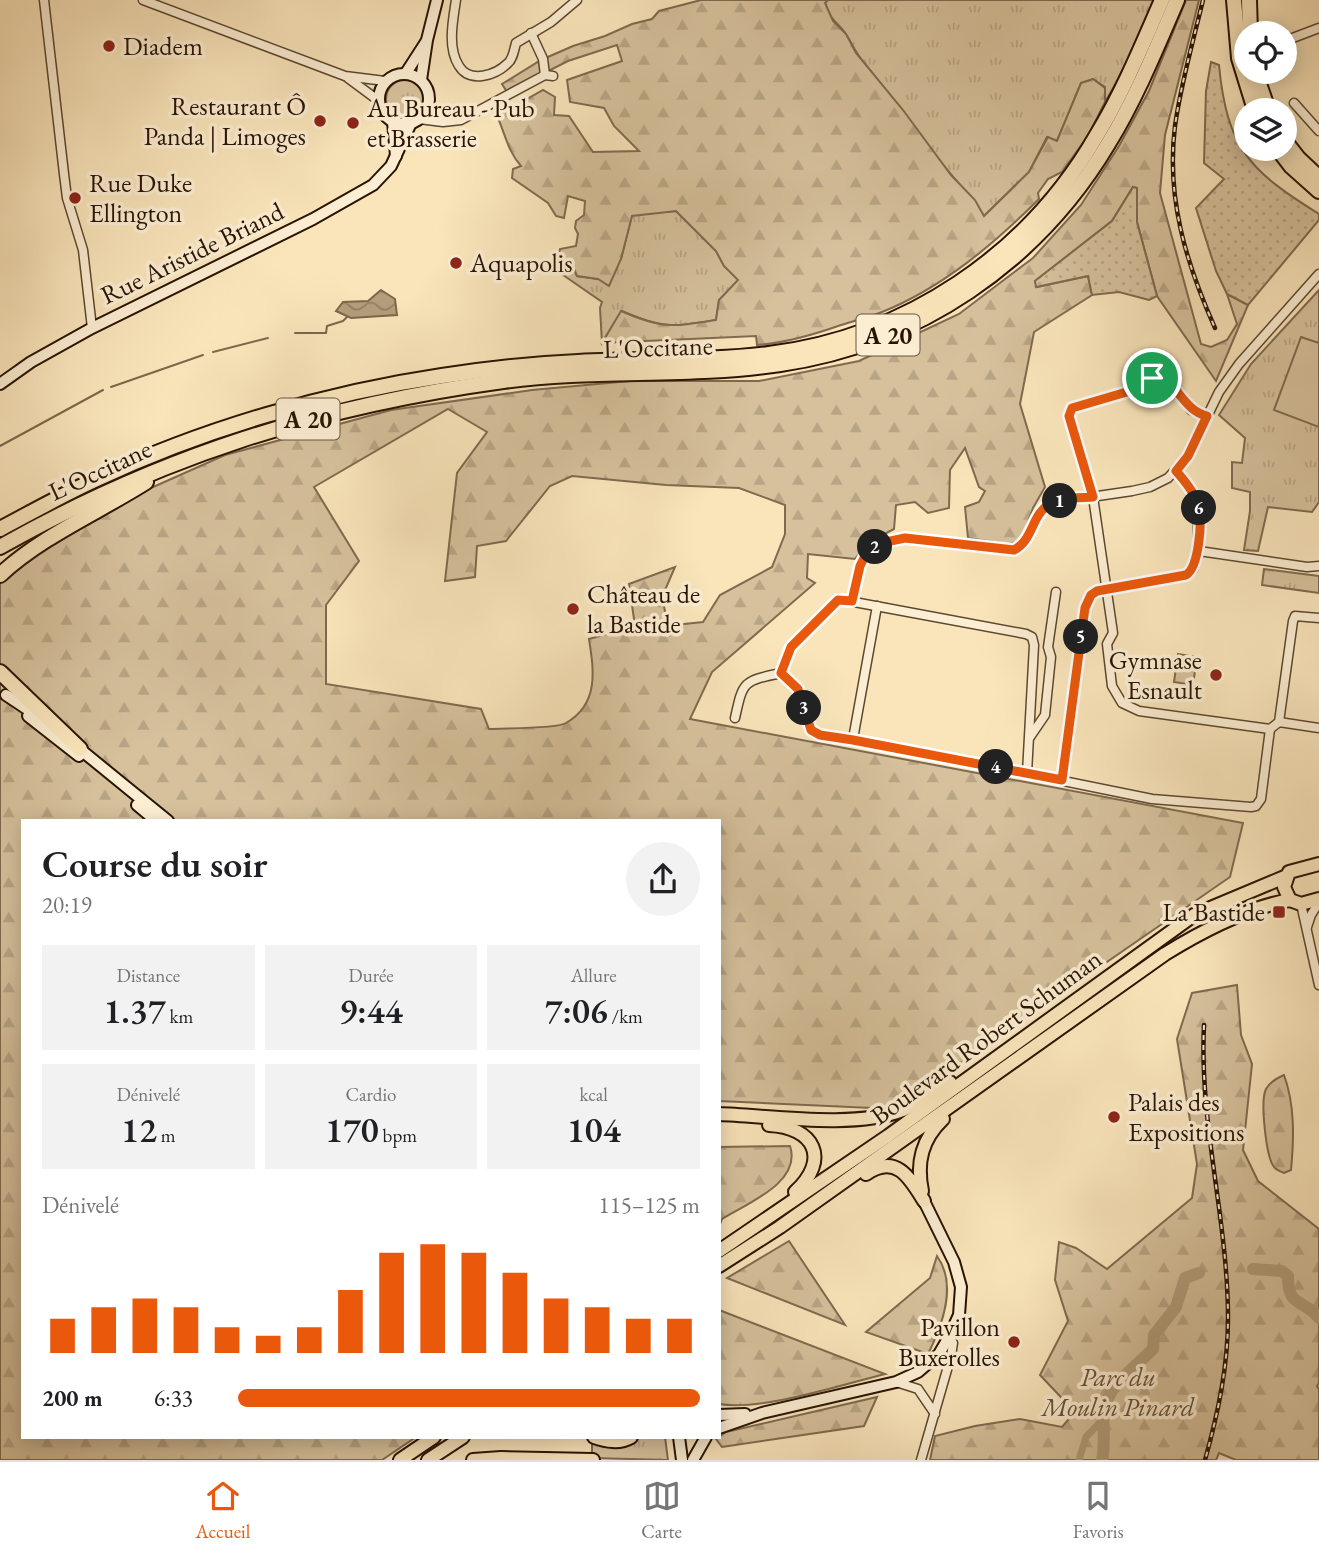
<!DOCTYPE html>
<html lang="fr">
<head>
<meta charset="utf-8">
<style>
	body { margin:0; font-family:"EB Garamond",serif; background:#f2f2f2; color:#202124; height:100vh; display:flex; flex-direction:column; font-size:26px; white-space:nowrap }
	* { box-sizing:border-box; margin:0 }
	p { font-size:23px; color:#757577 }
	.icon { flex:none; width:38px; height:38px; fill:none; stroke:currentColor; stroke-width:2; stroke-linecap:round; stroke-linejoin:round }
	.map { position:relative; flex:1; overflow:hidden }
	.details { position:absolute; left:21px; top:819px; width:700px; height:620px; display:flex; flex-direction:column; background:#fff; border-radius:0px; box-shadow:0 4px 18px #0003 }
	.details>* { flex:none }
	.tools { position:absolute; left:1234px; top:21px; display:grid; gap:14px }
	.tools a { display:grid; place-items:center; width:63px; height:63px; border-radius:50%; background:#fff; box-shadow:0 4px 18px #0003; font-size:35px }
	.pin { position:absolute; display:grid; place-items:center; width:60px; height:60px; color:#fff; margin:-30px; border:4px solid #fff; border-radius:50%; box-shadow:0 2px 7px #0007 }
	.km { position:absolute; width:35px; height:35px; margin:-18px; border-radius:50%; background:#222; color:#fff; font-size:19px; line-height:35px; text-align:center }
	.round { display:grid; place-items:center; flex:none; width:74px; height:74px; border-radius:37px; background:#f2f2f2 }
	.headline { display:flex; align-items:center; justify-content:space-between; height:119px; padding:0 21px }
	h1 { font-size:38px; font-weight:600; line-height:52px }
	.metrics { display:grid; grid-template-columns:repeat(3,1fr); gap:10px; height:119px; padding:7px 21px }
	.metrics div { display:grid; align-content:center; border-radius:0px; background:#f2f2f2; text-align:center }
	.metrics b { font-size:35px; font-weight:600 }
	.metrics small { font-size:19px; font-weight:400 }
	.metrics p { font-size:19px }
	.chart { height:196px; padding:14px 21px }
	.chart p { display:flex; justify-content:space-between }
	.chart svg { width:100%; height:126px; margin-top:7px; stroke:#ea580c; stroke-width:6 }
	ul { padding:0 21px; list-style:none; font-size:23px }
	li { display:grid; grid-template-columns:112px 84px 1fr; align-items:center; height:52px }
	li i { height:18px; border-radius:9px; background:#ea580c }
	.tabs { display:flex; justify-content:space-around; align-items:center; height:98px; border-top:2px solid #e0e0e0; background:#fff; font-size:19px; color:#757577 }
	.tabs a { display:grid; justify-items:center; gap:4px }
	.tabs .on { color:#ea580c }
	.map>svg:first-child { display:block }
	.grass { fill:url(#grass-tufts); stroke:#7f6a4f; stroke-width:2 }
	.forest { fill:url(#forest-firs); stroke:#7f6a4f; stroke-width:2; fill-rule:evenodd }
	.garden { fill:url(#garden-dots); stroke:#7f6a4f; stroke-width:2 }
	.pitch { fill:#d6c19c; stroke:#7f6a4f; stroke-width:2 }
	.water { fill:url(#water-waves); stroke:#7b674b; stroke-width:2 }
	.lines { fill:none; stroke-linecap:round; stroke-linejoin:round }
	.stream { stroke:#7b674b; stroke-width:2 }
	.canal { stroke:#b39e7c; stroke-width:7 }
	.river { stroke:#b39e7c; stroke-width:12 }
	.street-casing { stroke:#5c4830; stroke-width:11 }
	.secondary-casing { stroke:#281402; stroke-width:14 }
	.primary-casing { stroke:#281402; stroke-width:16 }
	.highway-casing { stroke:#281402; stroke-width:18 }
	.street { stroke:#fceed3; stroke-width:8 }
	.secondary { stroke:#fceed3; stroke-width:10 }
	.primary { stroke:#fae5bb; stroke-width:12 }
	.highway { stroke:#fae5bb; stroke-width:14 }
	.rail-casing { stroke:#281402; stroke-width:4.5 }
	.rail { stroke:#fceed3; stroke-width:2; stroke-dasharray:5; stroke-linecap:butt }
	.route-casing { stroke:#fff; stroke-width:14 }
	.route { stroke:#ea580c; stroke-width:9 }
	.poi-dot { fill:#8f2418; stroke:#fceed3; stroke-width:2.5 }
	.labels { text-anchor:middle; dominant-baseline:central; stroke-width:7; stroke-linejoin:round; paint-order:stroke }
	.shield { fill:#fceed3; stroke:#685541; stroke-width:2 }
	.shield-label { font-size:24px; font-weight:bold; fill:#281402 }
	.poi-label { font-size:26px; fill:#281402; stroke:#fceed3; text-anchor:start }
	.street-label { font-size:26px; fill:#281402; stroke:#fceed3 }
	.park-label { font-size:26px; font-style:italic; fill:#655138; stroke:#fceed3 }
</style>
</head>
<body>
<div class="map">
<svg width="1319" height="1460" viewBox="0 0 1319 1460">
	<defs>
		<pattern id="grass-tufts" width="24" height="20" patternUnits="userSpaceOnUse" patternTransform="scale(1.75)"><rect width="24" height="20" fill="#d6c19c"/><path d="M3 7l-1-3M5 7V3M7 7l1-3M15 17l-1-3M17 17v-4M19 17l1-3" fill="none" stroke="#b8a585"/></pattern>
		<pattern id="forest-firs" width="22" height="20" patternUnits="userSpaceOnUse" patternTransform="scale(1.75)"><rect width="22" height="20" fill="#d6c19c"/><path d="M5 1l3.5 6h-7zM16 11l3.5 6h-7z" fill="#b8a585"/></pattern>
		<pattern id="garden-dots" width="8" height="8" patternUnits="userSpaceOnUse" patternTransform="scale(1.75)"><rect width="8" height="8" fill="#d6c19c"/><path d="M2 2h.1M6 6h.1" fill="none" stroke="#b8a585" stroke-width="1.8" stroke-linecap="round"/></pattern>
		<pattern id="water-waves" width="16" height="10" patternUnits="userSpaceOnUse" patternTransform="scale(1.75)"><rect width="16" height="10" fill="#b39e7c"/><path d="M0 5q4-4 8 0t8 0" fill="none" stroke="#928063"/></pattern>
	</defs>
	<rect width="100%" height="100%" fill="#fae5bb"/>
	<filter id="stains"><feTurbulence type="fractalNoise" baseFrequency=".00286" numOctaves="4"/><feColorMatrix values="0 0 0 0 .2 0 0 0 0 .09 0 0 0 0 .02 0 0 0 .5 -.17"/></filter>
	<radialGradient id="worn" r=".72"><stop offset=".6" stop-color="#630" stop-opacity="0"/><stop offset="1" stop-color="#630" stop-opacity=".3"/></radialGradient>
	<g class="grass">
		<path d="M828,0H1155L1126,66L1105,102V87L1093,79L1081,83L1057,141L1047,137L1029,172L984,216C972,198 958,183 944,166C917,131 890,95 862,60C854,51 850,38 842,29C834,20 828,16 825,2Z"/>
		<circle cx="405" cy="99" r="19"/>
		<path d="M676,211L716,251L724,266L739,280L719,300L716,320C673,327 663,329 622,311L602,343L600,308L602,302L563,275L561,267L572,264L577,276L598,279L621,259L632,215Z"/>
		<polygon points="1319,290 1319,502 1312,512 1268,507 1258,551 1244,550 1250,511 1250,492 1232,488 1232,462 1242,463 1245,438 1219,415 1251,364"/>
		<polygon points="1264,569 1319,576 1319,593 1262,585"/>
		<polygon points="641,1437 665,1437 668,1460 592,1458 592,1441 625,1444"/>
	</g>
	<g class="forest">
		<path d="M701,0H828L825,3L833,21L846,34L856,53L903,110L951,175L975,200L984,216L1029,172L1048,137L1057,141L1081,83L1093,79L1105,88V102L1088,136L1062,172L1048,179L1038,193L1039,199C994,244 942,288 882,312C869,317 854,321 841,325C813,335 786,343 757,345L756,336L602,343L621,311C662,329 672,327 716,320L719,300L738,280L724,266L716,251L676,211L632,216L621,259L609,286L598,279L577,276L572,264L561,267L558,260L560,249L576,246L578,234L575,228L576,221L584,215L585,201L568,196L564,218L556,216L548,203L512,178L513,169L521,166C508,152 505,133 497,116L543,90L555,97L554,115L569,116L593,152L639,151L614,126L604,108L570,102L567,80L622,61L617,45L568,61L507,92L502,84L541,60L573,46L605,36L632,24L652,19L659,11Z"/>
		<path d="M1186,0H1199L1165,135L1160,193L1201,344L1211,347L1227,340L1237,324L1227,294L1248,305L1216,381L1157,296L1137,222V188L1133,187L1112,221L1035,281L1037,287L1088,276L1092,295L1034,332L1020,404L1045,487L1033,508L1021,541L1008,544L968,538L965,507L979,502L985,491L979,487L965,448L950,470L949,508L928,513L915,502L896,505L894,529L869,542L855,559L808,554L807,578L815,583L712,672L690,719L1243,823L1230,877L894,1109L719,1101V821H23V1437H416L382,1460H0V564L35,556L133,496L225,455L391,410L532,390L630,381H759L859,361L959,314L1033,258L1081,205L1119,146L1149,91ZM448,409L487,432L457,473L445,581L475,577L477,546L506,541L550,486L572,476L666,485L739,488L785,505V534L772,567L720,595L703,622L684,624L670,635L662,597L675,567L629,584L635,626L589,639C594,671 599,704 566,723C557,729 503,728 489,729L481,709L326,684V605L359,561L314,487Z"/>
		<polygon points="1237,985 1241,1035 1252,1064 1243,1150 1258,1181 1319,1229 1319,1383 1317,1386 1319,1389 1319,1460 1236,1460 1219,1453 1216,1460 930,1460 935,1436 975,1426 1020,1419 1062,1427 1075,1412 1040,1375 1068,1321 1055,1280 1059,1242 1076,1248 1107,1269 1192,1198 1197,1164 1177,1039 1192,993"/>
		<path d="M1284,1075C1295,1105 1294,1138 1291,1170L1284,1173C1280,1171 1276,1170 1274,1167C1266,1157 1260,1101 1266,1089C1270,1082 1277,1078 1284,1075Z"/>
		<path d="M790,1146C802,1182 748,1203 722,1219L719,1227V1147Z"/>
		<polygon points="789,1241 845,1325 727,1278"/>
		<path d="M937,1256C958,1285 942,1326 928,1354L866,1332L930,1278Z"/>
		<path d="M719,1310L885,1374C841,1385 762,1411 719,1404Z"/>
		<polygon points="877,1397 864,1426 722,1447 716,1439 726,1432"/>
	</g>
	<g class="garden">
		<path d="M1211,62L1219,65C1227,149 1250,171 1319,214V220L1248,305L1227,294L1216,271L1196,208L1224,179L1204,163L1206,91Z"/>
		<polygon points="1133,187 1137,188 1137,222 1157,296 1149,300 1119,292 1092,295 1088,276 1036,287 1035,281 1112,221"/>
	</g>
	<g class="pitch">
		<polygon points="1301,337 1319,343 1319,427 1274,410"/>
		<polygon points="1178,654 1197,657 1193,685 1174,682"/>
	</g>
	<polygon class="water" points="381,290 395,299 397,315 351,318 336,311 343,302 368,301"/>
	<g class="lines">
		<g class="stream">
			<polyline points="295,333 326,333 327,326 343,321 347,317"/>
			<polyline points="213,352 268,338"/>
			<polyline points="111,387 203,355"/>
			<polyline points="0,446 103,390"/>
		</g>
		<polyline class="canal" points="1079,1460 1086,1437 1104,1418"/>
		<g class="river">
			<path d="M1253,1269L1282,1271L1288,1276C1288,1309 1302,1297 1319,1318"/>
			<path d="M1102,1460C1106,1442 1102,1426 1104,1410C1108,1386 1136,1366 1153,1349L1154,1335L1176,1307L1185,1278L1199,1273"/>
		</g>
		<defs>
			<g id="street">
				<polyline points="44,0 64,174 67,198 83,250 92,328"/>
				<polyline points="143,0 345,76 385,81"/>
				<path d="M456,0C453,20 447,48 459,66C470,84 496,75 508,63C513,59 514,50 516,43L551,22L577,0"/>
				<polyline points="531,33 543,59 545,75"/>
				<polyline points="1290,39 1319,28"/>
				<polyline points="348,78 379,101"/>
				<polyline points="1294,103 1319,131"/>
				<polyline points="429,107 437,121"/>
				<polyline points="419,119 443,122 461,120 545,75 553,76"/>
				<polyline points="1207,416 1191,410 1169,382 1161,377 1152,378 1137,389 1072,408 1069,413 1093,497 1113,633 1107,644 1112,686 1122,703 1139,711 1270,729 1279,722 1319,728"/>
				<path d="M1176,471C1207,506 1195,511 1199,551L1307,567L1319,566"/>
				<polyline points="852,601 860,566 865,556 881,543 905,538 1014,550 1026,540 1037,516 1050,503 1132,491 1150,487 1168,478 1188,456 1219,392 1239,364 1319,274"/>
				<polyline points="781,673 791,647 838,599 1026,634 1032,637 1034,645 1027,773"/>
				<path d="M735,718C743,681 743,681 781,673L798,689L811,730L820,735L931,754L1152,799L1251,807L1256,806L1261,799L1270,729"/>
				<polyline points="1279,722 1293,621 1295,616 1319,618"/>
				<polyline points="1030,737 1045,715 1051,657 1048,647 1056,592"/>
				<polyline points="853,739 877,606"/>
				<polyline points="1062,781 1085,608 1091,595 1097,591 1187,575 1193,569 1199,551"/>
				<polyline points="1301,904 1319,985"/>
				<polyline points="1307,927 1311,915 1319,902"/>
				<polyline points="896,1382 918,1389 935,1414"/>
				<polyline points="921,1460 951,1356 953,1343 949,1337"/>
			</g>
			<g id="secondary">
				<polyline points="406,73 426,42"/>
				<circle cx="404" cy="99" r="25"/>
				<polyline points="421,80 427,40 437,0"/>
				<polyline points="393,122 396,156"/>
				<polyline points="0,384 31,362 92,328 313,219 373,185 391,166 411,123"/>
				<polyline points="6,695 39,717"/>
				<polyline points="28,716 79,756"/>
				<polyline points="76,746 168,821"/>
				<polyline points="137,805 156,821"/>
				<polyline points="719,1415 745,1414"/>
				<polyline points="719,1428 762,1413 896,1382 918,1372 939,1354 949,1337 959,1315 961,1287 954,1262 924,1201"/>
				<polyline points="679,1437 682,1460"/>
				<polyline points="693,1460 706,1437"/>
			</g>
			<g id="primary">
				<polyline points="1319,864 1289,872 1284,887 1290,900 1301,904 1319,899"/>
				<path d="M719,1114C771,1116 855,1129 903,1110C919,1103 935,1091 950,1082"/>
				<path d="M769,1125C814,1127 831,1159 795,1192"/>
				<path d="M866,1174C896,1153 910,1178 924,1201"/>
				<path d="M922,1191C916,1162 922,1139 943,1119"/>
				<polyline points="719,1251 888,1136 1194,915 1287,876"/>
				<path d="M719,1266L780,1227L1165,954C1202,931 1246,908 1290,900"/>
				<path d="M594,1437C606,1441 619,1444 631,1437"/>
				<polyline points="400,1460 434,1437"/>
				<polyline points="428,1460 463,1437"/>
				<polyline points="473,1460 501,1458 593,1460"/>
			</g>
			<g id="highway">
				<polyline points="1234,0 1239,58 1255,110"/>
				<polyline points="1249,0 1250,33"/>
				<polyline points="1255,72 1268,110"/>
				<polyline points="1284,140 1298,158 1319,178"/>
				<polyline points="1278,149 1291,166 1319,191"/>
				<path d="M0,529C32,512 64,494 97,479C203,429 327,393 442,376C487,369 533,364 578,362C641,358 706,362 769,354C906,337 1028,255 1097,135C1123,92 1142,46 1162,0"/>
				<path d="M0,547C161,456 320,406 503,381C595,368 689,378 780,364C918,344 1037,263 1108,144C1136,98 1156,49 1177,0"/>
				<path d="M0,575C42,536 97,513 146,482"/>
				<polyline points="0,672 80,749"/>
			</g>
		</defs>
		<use href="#street" class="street-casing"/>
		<use href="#secondary" class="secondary-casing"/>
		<use href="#primary" class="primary-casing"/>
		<use href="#highway" class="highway-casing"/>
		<use href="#street" class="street"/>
		<use href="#secondary" class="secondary"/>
		<use href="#primary" class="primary"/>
		<use href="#highway" class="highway"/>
		<defs>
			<g id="rail">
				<path d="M1203,0C1193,42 1181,83 1175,126C1166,198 1186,263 1215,328"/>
				<path d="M1204,1025C1199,1124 1228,1220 1228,1318C1228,1367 1218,1413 1205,1460"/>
			</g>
		</defs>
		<use href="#rail" class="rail-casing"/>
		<use href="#rail" class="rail"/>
	</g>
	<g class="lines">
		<defs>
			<path id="route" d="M1161,377C1180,388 1184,410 1207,416L1188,456L1176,471C1185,481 1196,494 1199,508C1202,523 1199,567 1186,575L1097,591L1091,595L1085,608L1062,780L853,740L820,735L811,730L798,689L781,673L791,647L838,600L852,601L860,566L865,556L881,543L905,538L1014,550C1033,540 1031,517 1048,505C1059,497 1079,498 1093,497L1069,416L1072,408L1137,389L1152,378Z"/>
		</defs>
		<use href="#route" class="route-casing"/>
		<use href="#route" class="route"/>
	</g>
	<g class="poi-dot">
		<circle cx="109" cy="46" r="7"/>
		<circle cx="320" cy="121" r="7"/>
		<circle cx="353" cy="123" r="7"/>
		<circle cx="75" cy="198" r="7"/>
		<circle cx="456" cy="263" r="7"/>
		<circle cx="573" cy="609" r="7"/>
		<circle cx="1216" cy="675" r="7"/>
		<rect x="1272" y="905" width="14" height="14" rx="3.5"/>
		<circle cx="1114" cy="1117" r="7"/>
		<circle cx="1014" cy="1342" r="7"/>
	</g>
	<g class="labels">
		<g class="shield">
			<rect x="856.5" y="314.5" width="63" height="41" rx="5"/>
			<rect x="276.5" y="398.5" width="63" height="41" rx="5"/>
		</g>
		<g class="shield-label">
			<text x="888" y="335">A 20</text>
			<text x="308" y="419">A 20</text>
		</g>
		<g class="poi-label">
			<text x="123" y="46">Diadem</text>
			<text x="306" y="106" text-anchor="end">Restaurant Ô<tspan x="306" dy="30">Panda | Limoges</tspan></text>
			<text x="367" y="108">Au Bureau - Pub<tspan x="367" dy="30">et Brasserie</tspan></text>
			<text x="89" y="183">Rue Duke<tspan x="89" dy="30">Ellington</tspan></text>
			<text x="470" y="263">Aquapolis</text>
			<text x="587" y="594">Château de<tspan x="587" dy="30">la Bastide</tspan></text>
			<text x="1202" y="660" text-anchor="end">Gymnase<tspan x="1202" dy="30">Esnault</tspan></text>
			<text x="1265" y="912" text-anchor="end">La Bastide</text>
			<text x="1128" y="1102">Palais des<tspan x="1128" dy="30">Expositions</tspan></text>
			<text x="1000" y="1327" text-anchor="end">Pavillon<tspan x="1000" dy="30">Buxerolles</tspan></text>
		</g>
		<g class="street-label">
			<text transform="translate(192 253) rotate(-26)">Rue Aristide Briand</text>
			<text transform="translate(658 347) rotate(-2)">L'Occitane</text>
			<text transform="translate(100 470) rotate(-25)">L'Occitane</text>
			<text transform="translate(986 1037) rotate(-36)">Boulevard Robert Schuman</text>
		</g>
		<g class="park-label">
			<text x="1118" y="1377">Parc du<tspan x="1118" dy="30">Moulin Pinard</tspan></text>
		</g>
	</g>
	<rect width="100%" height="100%" filter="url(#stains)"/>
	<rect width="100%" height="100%" fill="url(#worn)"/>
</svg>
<div class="tools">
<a><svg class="icon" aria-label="locate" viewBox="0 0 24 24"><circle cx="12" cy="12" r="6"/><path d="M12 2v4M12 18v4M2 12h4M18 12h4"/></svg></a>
<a><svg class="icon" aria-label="layers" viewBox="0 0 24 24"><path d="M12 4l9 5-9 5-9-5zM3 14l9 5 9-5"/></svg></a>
</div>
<div class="pin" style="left:1152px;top:378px;background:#1e9e55"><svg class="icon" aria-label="arrive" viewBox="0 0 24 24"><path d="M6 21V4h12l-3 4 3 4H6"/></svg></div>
<b class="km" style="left:1060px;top:501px">1</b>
<b class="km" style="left:875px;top:547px">2</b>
<b class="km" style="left:804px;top:708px">3</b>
<b class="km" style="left:996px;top:767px">4</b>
<b class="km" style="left:1081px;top:637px">5</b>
<b class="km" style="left:1199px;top:508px">6</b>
<section class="details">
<div class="headline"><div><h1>Course du soir</h1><p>20:19</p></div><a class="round"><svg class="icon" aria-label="share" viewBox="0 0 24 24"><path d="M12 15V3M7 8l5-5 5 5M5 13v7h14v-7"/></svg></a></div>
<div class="metrics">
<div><p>Distance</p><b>1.37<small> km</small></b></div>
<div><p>Durée</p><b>9:44</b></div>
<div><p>Allure</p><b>7:06<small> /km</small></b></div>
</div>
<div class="metrics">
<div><p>Dénivelé</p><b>12<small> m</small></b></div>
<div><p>Cardio</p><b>170<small> bpm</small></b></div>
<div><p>kcal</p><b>104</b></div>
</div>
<div class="chart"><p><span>Dénivelé</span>115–125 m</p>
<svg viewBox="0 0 160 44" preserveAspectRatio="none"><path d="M5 44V32M15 44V28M25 44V25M35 44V28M45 44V35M55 44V38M65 44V35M75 44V22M85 44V9M95 44V6M105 44V9M115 44V16M125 44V25M135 44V28M145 44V32M155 44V32"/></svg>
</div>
<ul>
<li><b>200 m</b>6:33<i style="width:100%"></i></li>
</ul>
</section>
</div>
<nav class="tabs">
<a class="on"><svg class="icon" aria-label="home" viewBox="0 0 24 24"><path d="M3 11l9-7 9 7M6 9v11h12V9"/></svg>Accueil</a>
<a><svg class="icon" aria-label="map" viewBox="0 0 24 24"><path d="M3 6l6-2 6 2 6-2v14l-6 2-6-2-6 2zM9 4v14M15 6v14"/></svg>Carte</a>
<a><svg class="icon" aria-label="saved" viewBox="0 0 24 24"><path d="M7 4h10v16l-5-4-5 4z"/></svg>Favoris</a>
</nav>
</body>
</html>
